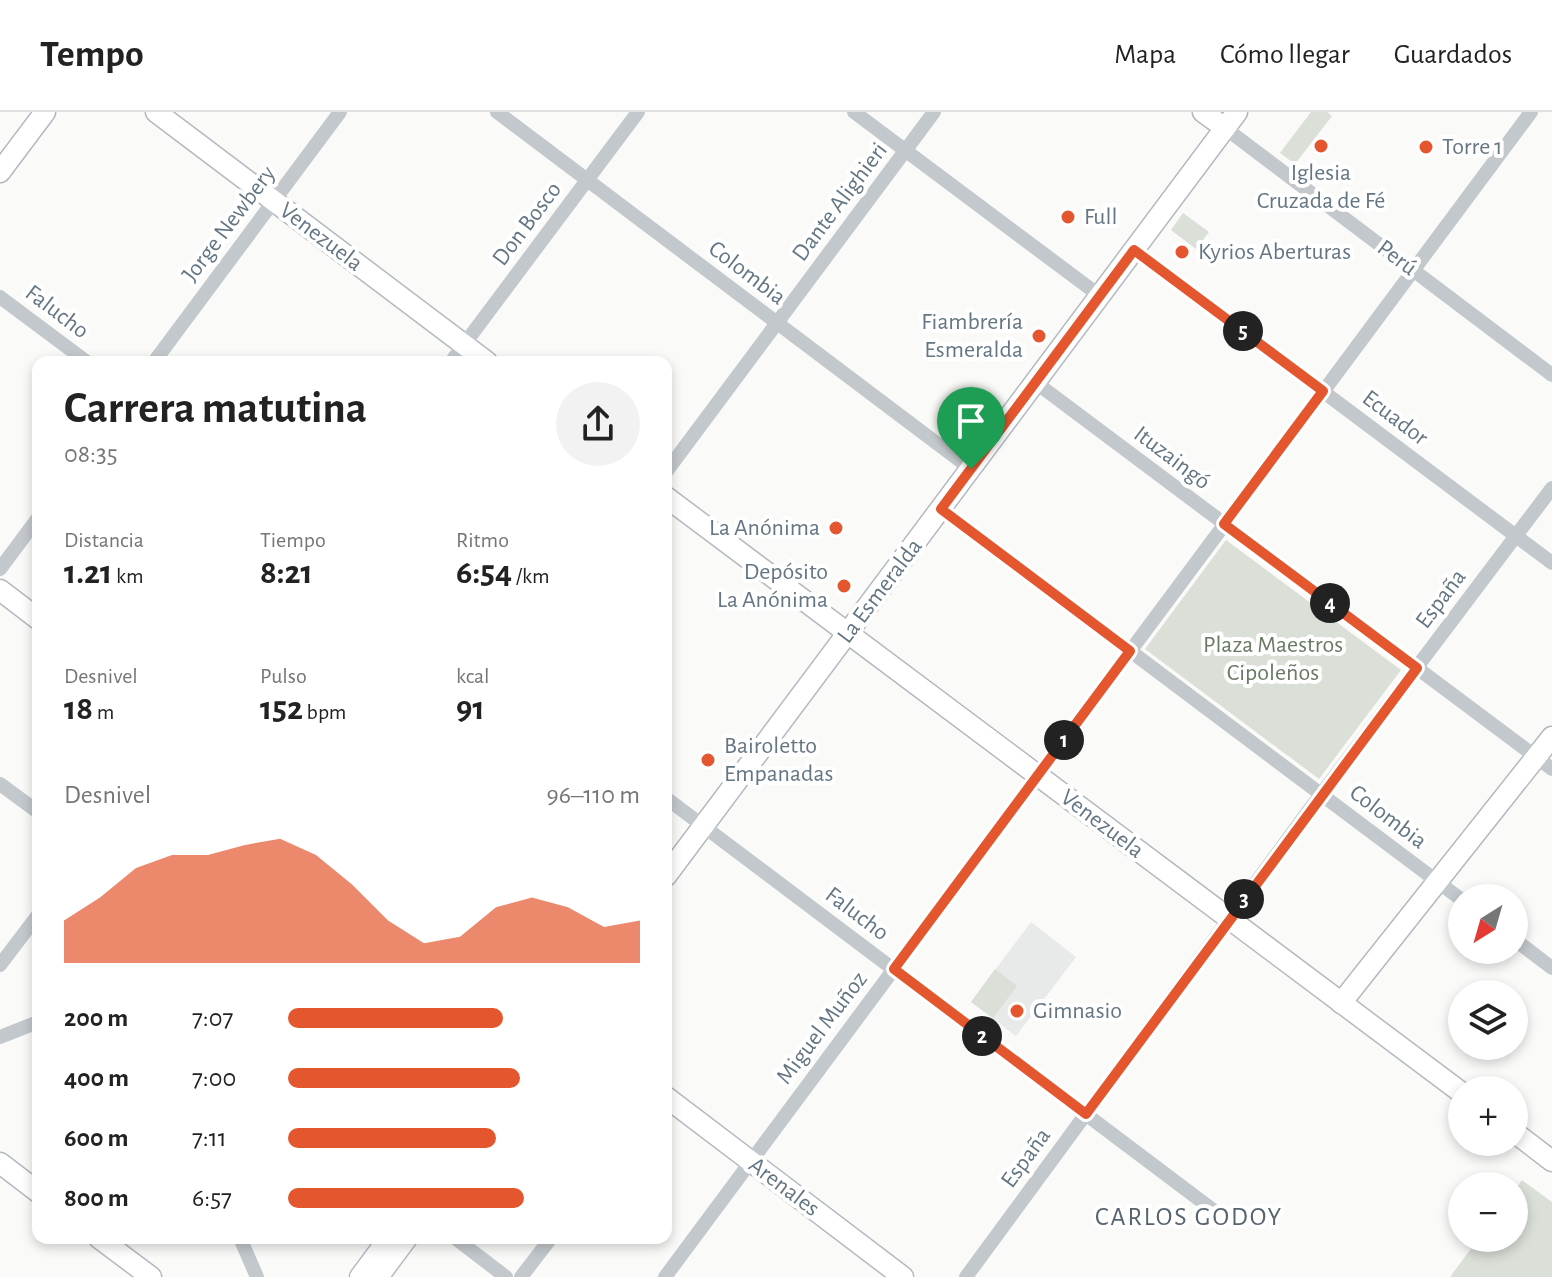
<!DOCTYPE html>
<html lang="es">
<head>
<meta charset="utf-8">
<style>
	body { margin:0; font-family:"Alegreya Sans",sans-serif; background:#f2f2f2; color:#222; height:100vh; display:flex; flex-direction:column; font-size:30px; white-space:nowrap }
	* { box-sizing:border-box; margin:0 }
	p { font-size:26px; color:#767676 }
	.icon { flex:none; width:44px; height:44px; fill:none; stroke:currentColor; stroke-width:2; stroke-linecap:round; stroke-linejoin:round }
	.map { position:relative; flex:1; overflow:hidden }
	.sheet { position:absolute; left:32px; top:244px; width:640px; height:888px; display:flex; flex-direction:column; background:#fff; border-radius:16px; box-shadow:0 4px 12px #0003 }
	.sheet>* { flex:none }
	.needle { width:52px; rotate:217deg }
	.controls { position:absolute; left:1448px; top:772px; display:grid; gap:16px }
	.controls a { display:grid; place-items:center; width:80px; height:80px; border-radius:50%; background:#fff; box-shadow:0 4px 12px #0003; font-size:40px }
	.pin { position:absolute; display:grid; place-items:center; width:68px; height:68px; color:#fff; margin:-82px -34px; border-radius:50% 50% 50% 0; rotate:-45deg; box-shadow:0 0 8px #0007 }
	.pin .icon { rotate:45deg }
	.km { position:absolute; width:40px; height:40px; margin:-20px; border-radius:50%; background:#222; color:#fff; font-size:22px; line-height:40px; text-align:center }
	.round { display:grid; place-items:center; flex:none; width:84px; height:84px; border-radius:42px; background:#f2f2f2 }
	.summary { display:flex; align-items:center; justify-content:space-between; height:136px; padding:0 32px }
	h1 { font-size:44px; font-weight:600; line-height:60px }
	.metrics { display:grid; grid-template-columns:repeat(3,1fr); gap:12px; height:136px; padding:8px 32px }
	.metrics div { display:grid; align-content:center }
	.metrics b { font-size:34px; font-weight:600 }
	.metrics small { font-size:22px; font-weight:400 }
	.metrics p { font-size:22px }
	.chart { height:224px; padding:16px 32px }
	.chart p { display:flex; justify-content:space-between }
	.chart svg { width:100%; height:144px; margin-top:8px; fill:#e4572e; opacity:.7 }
	ul { padding:0 32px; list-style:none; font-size:26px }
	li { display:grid; grid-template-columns:128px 96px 1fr; align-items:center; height:60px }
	li i { height:20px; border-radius:10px; background:#e4572e }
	header { display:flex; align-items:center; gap:48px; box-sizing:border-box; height:112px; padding:0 40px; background:#fff; border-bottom:2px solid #e0e0e0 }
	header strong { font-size:38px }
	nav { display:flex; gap:44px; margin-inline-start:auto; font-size:28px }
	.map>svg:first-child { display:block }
	.built { fill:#e8e9e9 }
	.green { fill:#dadfd7 }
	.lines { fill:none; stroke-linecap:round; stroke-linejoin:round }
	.secondary-casing { stroke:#b3babf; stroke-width:23 }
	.street { stroke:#c3c8cc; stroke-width:14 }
	.secondary { stroke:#fff; stroke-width:20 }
	.route-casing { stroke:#fff; stroke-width:16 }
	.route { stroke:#e4572e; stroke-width:10 }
	.poi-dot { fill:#e4572e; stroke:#fff; stroke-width:3 }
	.labels { text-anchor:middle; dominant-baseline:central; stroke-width:8; stroke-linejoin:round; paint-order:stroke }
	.poi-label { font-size:24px; fill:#657683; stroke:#fff; text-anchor:start }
	.street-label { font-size:24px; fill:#657683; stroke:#fff }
	.park-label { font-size:24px; fill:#687a64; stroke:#fff }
	.neighbourhood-label { font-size:26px; letter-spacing:2px; fill:#57646e; stroke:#fff }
</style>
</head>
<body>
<header>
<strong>Tempo</strong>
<nav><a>Mapa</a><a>Cómo llegar</a><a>Guardados</a></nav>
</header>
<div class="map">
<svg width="1552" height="1165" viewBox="0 0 1552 1165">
	<rect width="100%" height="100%" fill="#fafaf8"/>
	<polygon class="built" points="1031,810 1076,845 1016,924 971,890"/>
	<g class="green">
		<polygon points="1311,0 1327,0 1332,4 1295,52 1280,41"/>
		<polygon points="1183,101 1209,120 1196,137 1171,118"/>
		<polygon points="1226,428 1401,558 1319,667 1145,537"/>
		<polygon points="995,857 1017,874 993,906 971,890"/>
		<polygon points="1522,1068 1552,1090 1552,1165 1450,1165 1479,1126 1514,1126 1514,1079"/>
	</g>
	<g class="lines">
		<defs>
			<g id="secondary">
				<polyline points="156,0 487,250"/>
				<polyline points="1203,0 1225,16"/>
				<polyline points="0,60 45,0"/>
				<polyline points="666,385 1462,981"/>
				<polyline points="0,478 38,507"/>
				<polyline points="666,764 1237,0"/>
				<polyline points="1341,891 1552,625"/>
				<polyline points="666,985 903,1165"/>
				<polyline points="1514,1020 1552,1049"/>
				<polyline points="0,1051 38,1080"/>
				<polyline points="99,1126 151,1165"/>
				<polyline points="360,1165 389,1126"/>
				<polyline points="378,1165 407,1126"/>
			</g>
		</defs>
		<use href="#secondary" class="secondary-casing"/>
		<g class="street">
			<polyline points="497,0 971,357"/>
			<polyline points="854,0 1100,184"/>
			<polyline points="1225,16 1552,263"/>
			<polyline points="1134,138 1552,451"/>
			<polyline points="0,185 87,250"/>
			<polyline points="154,250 340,0"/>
			<polyline points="451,250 638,0"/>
			<polyline points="1035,270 1552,657"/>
			<polyline points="666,360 934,0"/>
			<polyline points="941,397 1462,788"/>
			<polyline points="0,457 38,406"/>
			<polyline points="0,672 38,700"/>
			<polyline points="666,686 1213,1098"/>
			<polyline points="1514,827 1552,856"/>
			<polyline points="0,853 38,803"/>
			<polyline points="0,925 38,910"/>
			<polyline points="240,1126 257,1165"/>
			<polyline points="455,1126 506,1165"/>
			<polyline points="521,1165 551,1126"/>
			<polyline points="665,1165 1531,0"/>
			<polyline points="966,1165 1307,701 1552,376"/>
		</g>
		<use href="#secondary" class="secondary"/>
	</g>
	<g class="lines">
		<defs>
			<polygon id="route" points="1134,138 1323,279 1224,412 1417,556 1086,1002 894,857 1130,539 941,397"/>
		</defs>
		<use href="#route" class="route-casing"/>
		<use href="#route" class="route"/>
	</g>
	<g class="poi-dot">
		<circle cx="1321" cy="34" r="8"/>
		<circle cx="1426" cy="35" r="8"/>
		<circle cx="1068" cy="105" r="8"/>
		<circle cx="1182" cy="140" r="8"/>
		<circle cx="1039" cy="224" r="8"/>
		<circle cx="836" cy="416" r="8"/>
		<circle cx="844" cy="474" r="8"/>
		<circle cx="708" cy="648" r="8"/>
		<circle cx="1017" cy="899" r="8"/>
	</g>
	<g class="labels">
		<g class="poi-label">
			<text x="1442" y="35">Torre 1</text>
			<text x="1321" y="61" text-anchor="middle">Iglesia<tspan x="1321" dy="28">Cruzada de Fé</tspan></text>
			<text x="1084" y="105">Full</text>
			<text x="1198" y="140">Kyrios Aberturas</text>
			<text x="1023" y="210" text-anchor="end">Fiambrería<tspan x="1023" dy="28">Esmeralda</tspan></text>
			<text x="820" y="416" text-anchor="end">La Anónima</text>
			<text x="828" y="460" text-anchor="end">Depósito<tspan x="828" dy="28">La Anónima</tspan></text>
			<text x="724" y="634">Bairoletto<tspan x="724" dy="28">Empanadas</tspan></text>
			<text x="1033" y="899">Gimnasio</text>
		</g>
		<g class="street-label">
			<text transform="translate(840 90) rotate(-53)">Dante Alighieri</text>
			<text transform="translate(229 112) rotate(-53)">Jorge Newbery</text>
			<text transform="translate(527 112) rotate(-53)">Don Bosco</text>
			<text transform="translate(321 125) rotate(37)">Venezuela</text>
			<text transform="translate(1397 146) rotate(37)">Perú</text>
			<text transform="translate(747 161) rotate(37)">Colombia</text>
			<text transform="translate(57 200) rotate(37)">Falucho</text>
			<text transform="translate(1395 306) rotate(37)">Ecuador</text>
			<text transform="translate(1172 346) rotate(37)">Ituzaingó</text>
			<text transform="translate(880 479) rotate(-53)">La Esmeralda</text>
			<text transform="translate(1441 487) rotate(-53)">España</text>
			<text transform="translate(1388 705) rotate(37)">Colombia</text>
			<text transform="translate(1102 712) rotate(37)">Venezuela</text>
			<text transform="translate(857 802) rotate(37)">Falucho</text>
			<text transform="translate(822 916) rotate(-53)">Miguel Muñoz</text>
			<text transform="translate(1026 1046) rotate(-54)">España</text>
			<text transform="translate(784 1075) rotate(37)">Arenales</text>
		</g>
		<g class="park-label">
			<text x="1273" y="533">Plaza Maestros<tspan x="1273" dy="28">Cipoleños</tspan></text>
		</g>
		<g class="neighbourhood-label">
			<text x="1189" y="1105">CARLOS GODOY</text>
		</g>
	</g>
</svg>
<div class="controls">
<a><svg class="needle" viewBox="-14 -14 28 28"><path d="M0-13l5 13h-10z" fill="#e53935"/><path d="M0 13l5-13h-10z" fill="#767676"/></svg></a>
<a><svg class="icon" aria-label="layers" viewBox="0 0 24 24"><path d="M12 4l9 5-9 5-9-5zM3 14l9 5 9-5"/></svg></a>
<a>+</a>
<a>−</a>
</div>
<div class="pin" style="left:971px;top:357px;background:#1e9e55"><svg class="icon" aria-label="arrive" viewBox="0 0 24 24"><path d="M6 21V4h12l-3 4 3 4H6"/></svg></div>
<b class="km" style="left:1064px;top:628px">1</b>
<b class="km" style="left:982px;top:924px">2</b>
<b class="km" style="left:1244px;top:787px">3</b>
<b class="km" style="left:1330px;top:491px">4</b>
<b class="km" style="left:1243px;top:219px">5</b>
<section class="sheet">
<div class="summary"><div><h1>Carrera matutina</h1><p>08:35</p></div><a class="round"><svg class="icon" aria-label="share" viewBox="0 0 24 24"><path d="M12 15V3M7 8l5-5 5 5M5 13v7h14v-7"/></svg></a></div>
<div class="metrics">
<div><p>Distancia</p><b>1.21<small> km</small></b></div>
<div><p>Tiempo</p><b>8:21</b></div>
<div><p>Ritmo</p><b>6:54<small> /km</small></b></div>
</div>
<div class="metrics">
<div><p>Desnivel</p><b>18<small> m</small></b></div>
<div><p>Pulso</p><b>152<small> bpm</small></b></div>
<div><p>kcal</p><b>91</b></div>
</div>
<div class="chart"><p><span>Desnivel</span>96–110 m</p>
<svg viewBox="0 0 160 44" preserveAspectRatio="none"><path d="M0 44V31L10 24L20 15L30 11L40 11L50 8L60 6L70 11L80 20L90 31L100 38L110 36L120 27L130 24L140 27L150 33L160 31V44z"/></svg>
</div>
<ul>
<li><b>200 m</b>7:07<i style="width:61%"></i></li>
<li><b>400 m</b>7:00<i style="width:66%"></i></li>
<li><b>600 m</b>7:11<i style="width:59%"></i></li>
<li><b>800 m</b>6:57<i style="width:67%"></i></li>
</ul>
</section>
</div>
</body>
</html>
